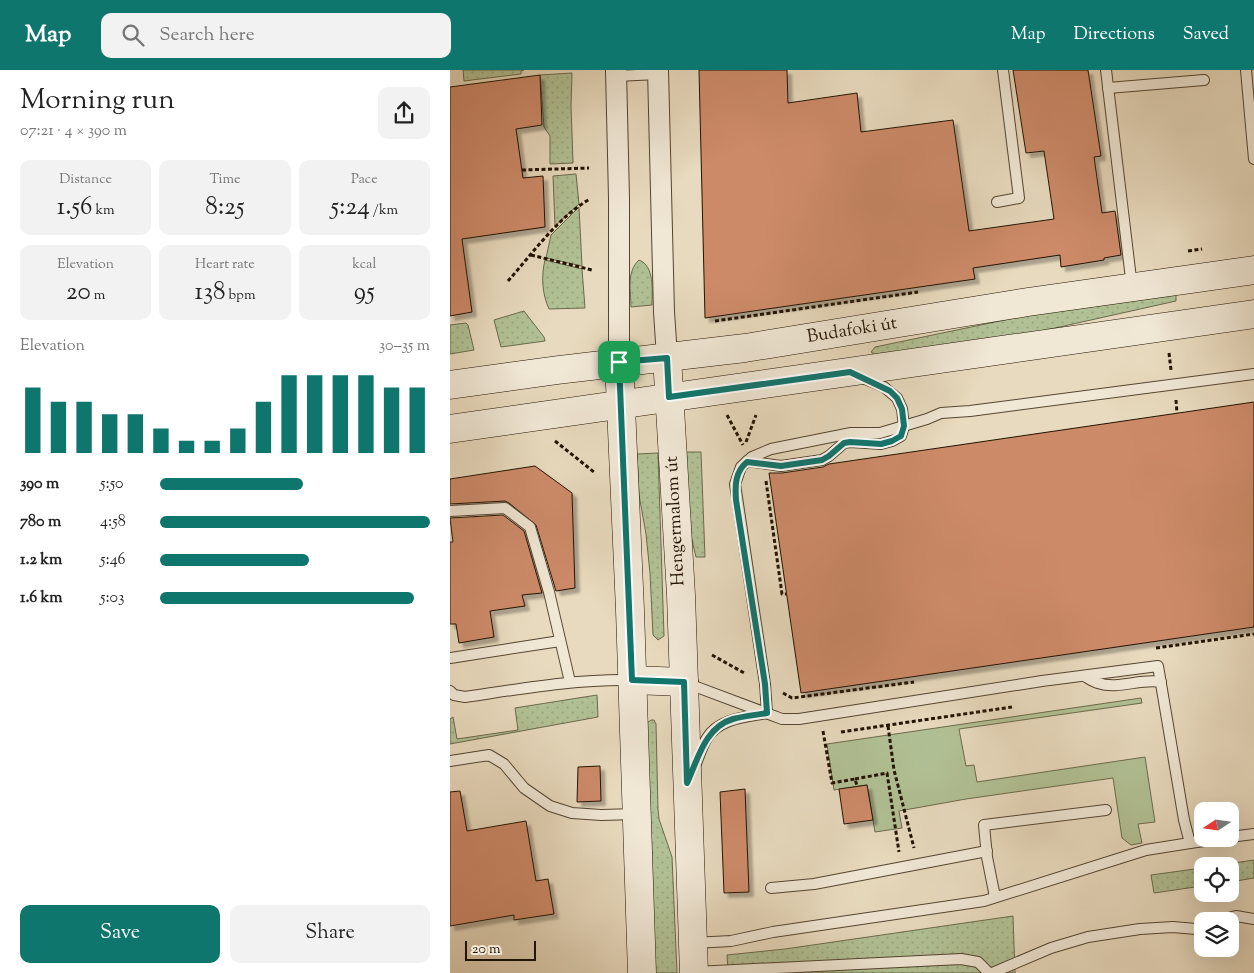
<!DOCTYPE html>
<html lang="en">
<head>
<meta charset="utf-8">
<style>
	body { margin:0; font-family:"Sorts Mill Goudy",serif; background:#f2f2f2; color:#222; height:100vh; display:flex; flex-direction:column; font-size:19px; white-space:nowrap }
	* { box-sizing:border-box; margin:0 }
	p { font-size:16px; color:#767676 }
	.icon { flex:none; width:28px; height:28px; fill:none; stroke:currentColor; stroke-width:2; stroke-linecap:round; stroke-linejoin:round }
	.map { position:relative; flex:1; overflow:hidden }
	.drawer { display:flex; flex-direction:column; background:#fff; width:450px }
	.drawer>* { flex:none }
	.needle { width:32px; rotate:257deg }
	.fabs { position:absolute; left:744px; top:732px; display:grid; gap:10px }
	.fabs a { display:grid; place-items:center; width:45px; height:45px; border-radius:10px; background:#fff; box-shadow:0 5px 20px #0002; font-size:25px }
	.scale { position:absolute; left:15px; bottom:12px; width:71px; box-sizing:border-box; padding-left:5px; border:2px solid #221302; border-top:0; font-size:14px; line-height:18px; white-space:nowrap; color:#221302; -webkit-text-stroke:4px #f0e7d5; paint-order:stroke }
	.pin { position:absolute; display:grid; place-items:center; width:42px; height:42px; color:#fff; margin:-21px; border-radius:10px; box-shadow:0 2px 8px #0006 }
	.round { display:grid; place-items:center; flex:none; width:52px; height:52px; border-radius:10px; background:#f2f2f2 }
	.overview { display:flex; align-items:center; justify-content:space-between; height:85px; padding:0 20px }
	h1 { font-size:28px; font-weight:600; line-height:38px }
	.stats { display:grid; grid-template-columns:repeat(3,1fr); gap:8px; height:85px; padding:5px 20px }
	.stats div { display:grid; align-content:center; border-radius:10px; background:#f2f2f2; text-align:center }
	.stats b { font-size:25px; font-weight:600 }
	.stats small { font-size:14px; font-weight:400 }
	.stats p { font-size:14px }
	.chart { height:140px; padding:10px 20px }
	.chart p { display:flex; justify-content:space-between }
	.chart svg { width:100%; height:90px; margin-top:5px; stroke:#0f766e; stroke-width:6 }
	.primary-button { display:flex; gap:10px; margin-top:auto; padding:10px 20px }
	.primary-button a { flex:1; height:58px; border-radius:10px; background:#0f766e; color:#fff; font-size:20px; font-weight:600; line-height:58px; text-align:center }
	.primary-button a+a { background:#f2f2f2; color:#222 }
	ul { padding:0 20px; list-style:none; font-size:16px }
	li { display:grid; grid-template-columns:80px 60px 1fr; align-items:center; height:38px }
	li i { height:12px; border-radius:6px; background:#0f766e }
	header { display:flex; align-items:center; gap:30px; box-sizing:border-box; height:70px; padding:0 25px; background:#0f766e; color:#fff }
	header strong { font-size:24px }
	nav { display:flex; gap:28px; margin-inline-start:auto; font-size:18px }
	.search { width:350px; height:45px; background:#f2f2f2; display:flex; align-items:center; gap:12px; box-sizing:border-box; padding:0 18px; border-radius:10px; color:#767676; font-size:19px }
	main { display:flex; flex:1; min-height:0 }
	.map>svg:first-child { display:block }
	.grass { fill:url(#grass-dots); stroke:#6a6a4c }
	.park { fill:#b1c195; stroke:#6a6a4c }
	.building { fill:#cd8a69; stroke:#221302; filter:url(#shadow) }
	.lines { fill:none; stroke-linecap:round; stroke-linejoin:round }
	.lane-casing { stroke:#544531; stroke-width:12 }
	.street-casing { stroke:#544531; stroke-width:22 }
	.secondary-casing { stroke:#221302; stroke-width:29 }
	.path { stroke:#221302; stroke-width:3; stroke-dasharray:4 2.5; stroke-linecap:butt }
	.lane { stroke:#f0e7d5; stroke-width:10 }
	.street { stroke:#f0e7d5; stroke-width:20 }
	.secondary { stroke:#f0e7d5; stroke-width:28 }
	.route-casing { stroke:#fff; stroke-width:10 }
	.route { stroke:#0f766e; stroke-width:6 }
	.labels { text-anchor:middle; dominant-baseline:central; stroke-width:5; stroke-linejoin:round; paint-order:stroke }
	.street-label { font-size:18px; fill:#221302; stroke:#f0e7d5 }
</style>
</head>
<body>
<header>
<strong>Map</strong>
<div class="search"><svg class="icon" aria-label="search" viewBox="0 0 24 24"><circle cx="10" cy="10" r="6"/><path d="M15 15l6 6"/></svg>Search here</div>
<nav><a>Map</a><a>Directions</a><a>Saved</a></nav>
</header>
<main>
<section class="drawer">
<div class="overview"><div><h1>Morning run</h1><p>07:21 · 4 × 390 m</p></div><a class="round"><svg class="icon" aria-label="share" viewBox="0 0 24 24"><path d="M12 15V3M7 8l5-5 5 5M5 13v7h14v-7"/></svg></a></div>
<div class="stats">
<div><p>Distance</p><b>1.56<small> km</small></b></div>
<div><p>Time</p><b>8:25</b></div>
<div><p>Pace</p><b>5:24<small> /km</small></b></div>
</div>
<div class="stats">
<div><p>Elevation</p><b>20<small> m</small></b></div>
<div><p>Heart rate</p><b>138<small> bpm</small></b></div>
<div><p>kcal</p><b>95</b></div>
</div>
<div class="chart"><p><span>Elevation</span>30–35 m</p>
<svg viewBox="0 0 160 44" preserveAspectRatio="none"><path d="M5 44V12M15 44V19M25 44V19M35 44V25M45 44V25M55 44V32M65 44V38M75 44V38M85 44V32M95 44V19M105 44V6M115 44V6M125 44V6M135 44V6M145 44V12M155 44V12"/></svg>
</div>
<ul>
<li><b>390 m</b>5:50<i style="width:53%"></i></li>
<li><b>780 m</b>4:58<i style="width:100%"></i></li>
<li><b>1.2 km</b>5:46<i style="width:55%"></i></li>
<li><b>1.6 km</b>5:03<i style="width:94%"></i></li>
</ul>
<div class="primary-button"><a>Save</a><a>Share</a></div>
</section>
<div class="map">
<svg width="804" height="903" viewBox="0 0 804 903">
	<defs>
		<pattern id="grass-dots" width="8" height="8" patternUnits="userSpaceOnUse" patternTransform="scale(1.25)"><rect width="8" height="8" fill="#b1c195"/><path d="M2 2h.1M6 6h.1" fill="none" stroke="#98a57f" stroke-width="1.8" stroke-linecap="round"/></pattern>
		<filter id="shadow"><feDropShadow dx="4.5" dy="4.5" stdDeviation="1" flood-color="#0004"/></filter>
	</defs>
	<rect width="100%" height="100%" fill="#e8dabe"/>
	<filter id="stains"><feTurbulence type="fractalNoise" baseFrequency=".004" numOctaves="4"/><feColorMatrix values="0 0 0 0 .2 0 0 0 0 .09 0 0 0 0 .02 0 0 0 .5 -.17"/></filter>
	<radialGradient id="worn" r=".72"><stop offset=".6" stop-color="#630" stop-opacity="0"/><stop offset="1" stop-color="#630" stop-opacity=".3"/></radialGradient>
	<g class="grass">
		<polygon points="13,0 74,0 71,1 71,4 14,11"/>
		<polygon points="122,3 121,36 123,93 100,94 100,66 94,57 90,5"/>
		<polygon points="126,104 129,134 105,156 103,106"/>
		<polygon points="129,137 132,196 96,188 101,165"/>
		<path d="M95,190L132,199L135,238L99,239C92,224 91,206 95,190Z"/>
		<path d="M189,190C205,196 202,221 202,235L181,237C181,221 176,202 189,190Z"/>
		<polygon points="726,225 726,231 587,262 425,285 421,282 425,277 574,246"/>
		<polygon points="74,241 94,267 95,271 51,277 44,250"/>
		<polygon points="16,253 18,255 24,280 0,284 0,255"/>
		<polygon points="233,382 251,382 255,487 246,487 238,453"/>
		<polygon points="208,383 214,566 208,570 203,565 200,503 196,464 189,425 187,384"/>
		<polygon points="147,625 148,647 0,674 0,649 3,647 7,669 68,660 65,638"/>
		<polygon points="201,650 204,650 206,654 208,739 209,749 222,787 227,903 205,903 197,653"/>
		<polygon points="804,790 804,808 780,812 780,796 763,796"/>
		<polygon points="752,798 752,816 704,823 701,805"/>
		<polygon points="563,846 565,903 278,903 277,885 335,879"/>
	</g>
	<polygon class="park" points="691,628 692,633 509,659 516,696 524,695 527,712 695,687 705,752 688,754 692,773 681,775 672,768 663,708 516,729 449,741 452,758 425,762 417,715 384,720 377,674"/>
	<g class="building">
		<polygon points="249,0 337,0 338,33 407,23 411,62 503,50 519,161 604,149 594,81 576,83 563,0 638,0 651,86 644,87 652,143 665,141 671,185 654,188 654,190 611,197 610,185 523,198 525,209 255,248"/>
		<polygon points="90,5 92,55 66,59 73,108 93,106 95,157 12,169 22,242 0,246 0,17"/>
		<polygon points="804,332 804,557 351,623 319,403 332,403 373,397 379,394"/>
		<polygon points="85,396 122,423 125,518 106,521 86,455 59,433 55,431 0,434 0,409"/>
		<polygon points="53,445 74,461 92,523 72,525 75,536 40,541 44,567 9,573 6,554 0,554 0,472 3,472 0,448"/>
		<polygon points="150,696 151,731 127,732 128,697"/>
		<polygon points="417,715 423,750 394,754 389,719"/>
		<polygon points="295,719 299,822 274,823 270,722"/>
		<polygon points="10,721 17,761 76,751 86,811 98,809 104,844 64,850 64,845 0,856 0,722"/>
	</g>
	<g class="lines">
		<defs>
			<g id="lane">
				<polyline points="656,0 682,217"/>
				<polyline points="796,0 804,89"/>
				<polyline points="166,6 208,4"/>
				<polyline points="658,18 754,10"/>
				<polyline points="547,132 569,128 553,0"/>
				<polyline points="297,391 331,396 372,390 379,386 394,373 400,372 431,374 442,371 451,366 454,356 452,339 447,328 434,317 413,308"/>
				<polyline points="0,441 55,438 80,457 99,522 120,612"/>
				<polyline points="0,588 110,571"/>
				<path d="M634,606C638,608 643,612 648,613C668,620 691,608 711,612"/>
				<polyline points="236,613 332,649 349,649 592,611 708,596 734,750 740,773 769,769"/>
				<path d="M0,621L4,625L15,627C70,619 125,609 181,610"/>
				<polyline points="0,691 39,685 54,694 74,718 100,736 122,743 151,745 186,744"/>
				<path d="M246,694C249,686 252,676 257,668C269,648 297,647 317,643L315,614L285,414L291,397L302,387L321,379L401,363H430L477,349L491,343L520,341L804,304"/>
				<polyline points="780,767 804,764"/>
				<polyline points="321,818 364,814 537,781"/>
				<polyline points="545,827 537,787 534,755 656,740"/>
				<polyline points="767,851 786,846 804,849"/>
				<polyline points="243,873 281,871 323,862 534,831 696,780 740,773"/>
				<polyline points="245,902 511,889 528,892 539,903"/>
				<polyline points="542,903 601,878 638,867 690,859 723,857 746,859 752,857"/>
			</g>
			<g id="street">
				<polyline points="166,0 169,128 169,292"/>
				<polyline points="208,0 214,242 217,287"/>
			</g>
			<g id="secondary">
				<polyline points="217,287 231,525 244,903"/>
				<polyline points="169,292 180,540 192,903"/>
				<polyline points="0,315 108,300 295,278 578,232 804,200"/>
				<polyline points="0,359 804,244"/>
				<polyline points="182,610 234,612"/>
			</g>
		</defs>
		<use href="#lane" class="lane-casing"/>
		<use href="#street" class="street-casing"/>
		<use href="#secondary" class="secondary-casing"/>
		<g class="path">
			<polyline points="72,100 139,98"/>
			<polyline points="738,181 752,179"/>
			<polyline points="81,185 142,200"/>
			<path d="M58,211C82,184 109,146 140,129"/>
			<polyline points="265,251 468,222"/>
			<polyline points="719,283 721,300"/>
			<polyline points="726,330 727,343"/>
			<polyline points="277,345 293,375"/>
			<polyline points="105,371 144,402"/>
			<polyline points="296,372 306,345"/>
			<polyline points="316,411 332,524 336,524"/>
			<polyline points="706,578 804,564"/>
			<polyline points="262,585 296,604"/>
			<polyline points="333,623 342,628 464,612"/>
			<polyline points="438,656 444,700 464,778"/>
			<polyline points="373,661 382,713 405,709 407,716"/>
			<polyline points="391,662 562,637"/>
			<polyline points="405,709 437,703 449,782"/>
		</g>
		<use href="#lane" class="lane"/>
		<use href="#street" class="street"/>
		<use href="#secondary" class="secondary"/>
	</g>
	<g class="lines">
		<defs>
			<path id="route" d="M217,288L219,327L400,302L440,321L447,328L452,339L454,356L451,366L442,371L431,374L400,372L394,373L379,386L372,390L331,396L297,392C285,402 285,415 286,430L315,614L317,643C306,645 294,646 283,649C255,657 248,689 237,713L234,612L182,610L169,292Z"/>
		</defs>
		<use href="#route" class="route-casing"/>
		<use href="#route" class="route"/>
	</g>
	<g class="labels">
		<g class="street-label">
			<text transform="translate(402 261) rotate(-9)">Budafoki út</text>
			<text transform="translate(226 451) rotate(-93)">Hengermalom út</text>
		</g>
	</g>
	<rect width="100%" height="100%" filter="url(#stains)"/>
	<rect width="100%" height="100%" fill="url(#worn)"/>
</svg>
<div class="fabs">
<a><svg class="needle" viewBox="-14 -14 28 28"><path d="M0-13l5 13h-10z" fill="#e53935"/><path d="M0 13l5-13h-10z" fill="#767676"/></svg></a>
<a><svg class="icon" aria-label="locate" viewBox="0 0 24 24"><circle cx="12" cy="12" r="6"/><path d="M12 2v4M12 18v4M2 12h4M18 12h4"/></svg></a>
<a><svg class="icon" aria-label="layers" viewBox="0 0 24 24"><path d="M12 4l9 5-9 5-9-5zM3 14l9 5 9-5"/></svg></a>
</div>
<div class="scale">20 m</div>
<div class="pin" style="left:169px;top:292px;background:#1e9e55"><svg class="icon" aria-label="arrive" viewBox="0 0 24 24"><path d="M6 21V4h12l-3 4 3 4H6"/></svg></div>
</div>
</main>
</body>
</html>
